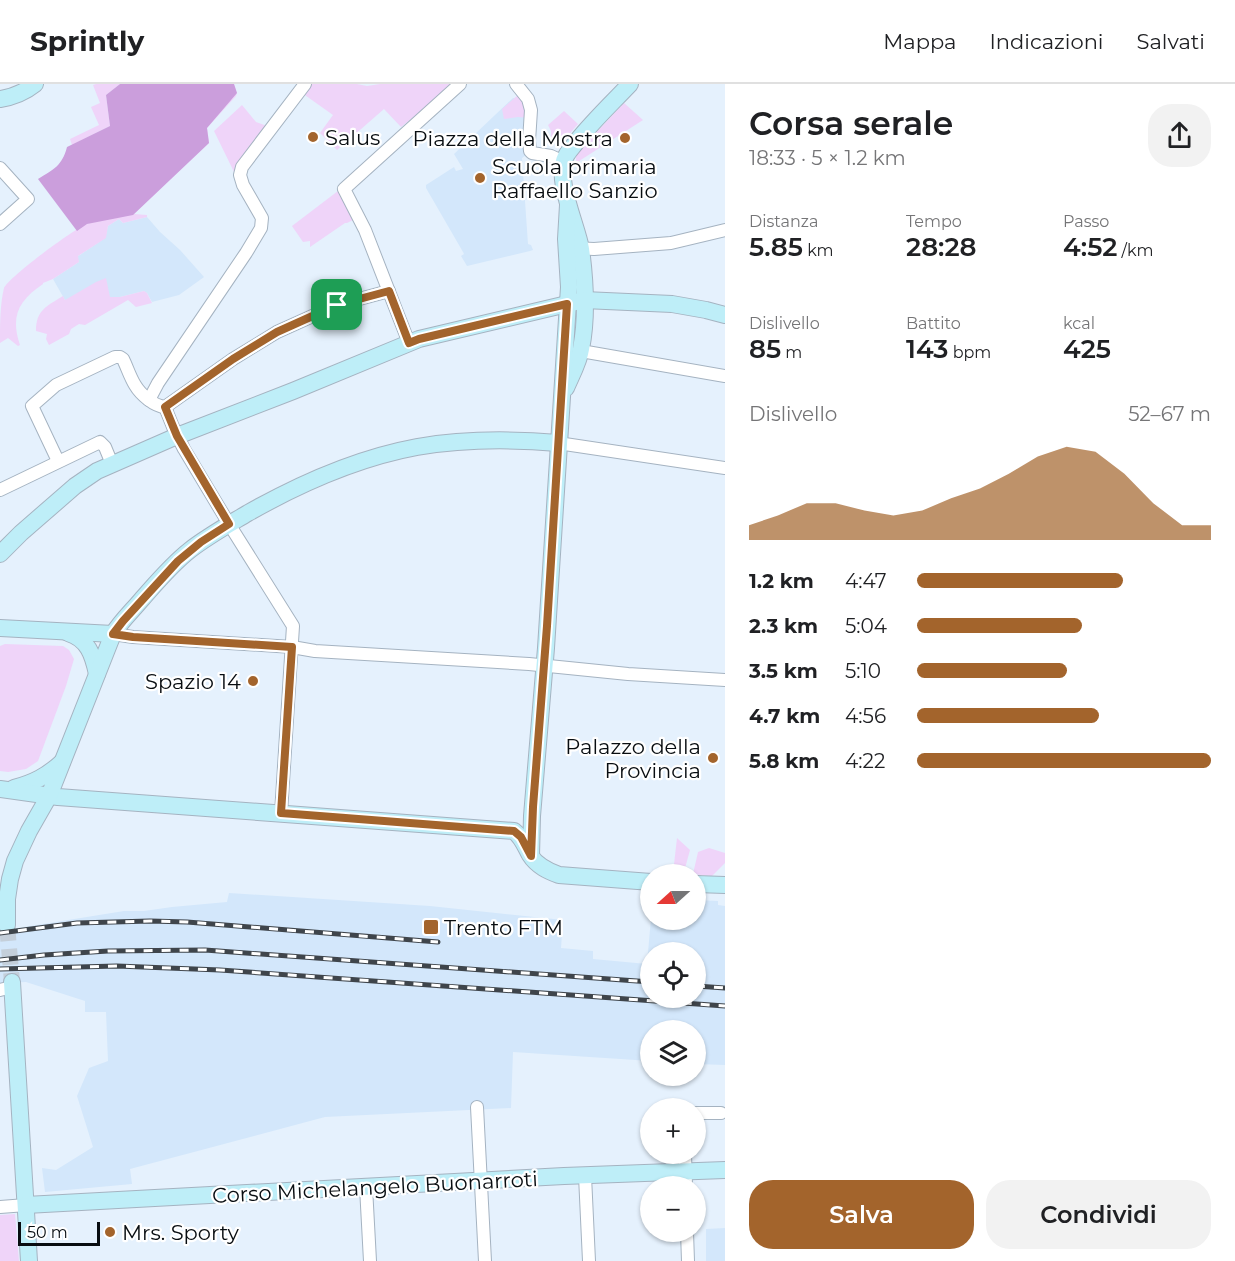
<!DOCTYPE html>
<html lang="it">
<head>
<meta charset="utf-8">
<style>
	body { margin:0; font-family:Montserrat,sans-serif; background:#f2f2f2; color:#202124; height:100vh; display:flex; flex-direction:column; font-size:22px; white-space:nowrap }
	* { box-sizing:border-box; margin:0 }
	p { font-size:20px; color:#757577 }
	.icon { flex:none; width:33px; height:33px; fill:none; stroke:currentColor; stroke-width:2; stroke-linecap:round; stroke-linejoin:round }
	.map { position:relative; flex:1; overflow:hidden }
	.details { display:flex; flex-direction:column; background:#fff; width:510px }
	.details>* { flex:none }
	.needle { width:39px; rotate:249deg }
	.controls { position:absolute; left:640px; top:780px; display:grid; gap:12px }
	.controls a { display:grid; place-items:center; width:66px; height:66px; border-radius:50%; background:#fff; box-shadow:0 2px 4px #0004; font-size:30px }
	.scale { position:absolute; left:18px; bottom:15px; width:82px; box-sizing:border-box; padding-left:6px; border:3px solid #080d11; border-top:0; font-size:16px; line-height:21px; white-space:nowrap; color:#080d11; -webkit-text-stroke:4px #fff; paint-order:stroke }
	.pin { position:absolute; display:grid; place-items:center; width:51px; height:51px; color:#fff; margin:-26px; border-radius:12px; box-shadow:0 3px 9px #0006 }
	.round { display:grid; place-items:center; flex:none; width:63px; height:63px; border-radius:24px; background:#f2f2f2 }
	.overview { display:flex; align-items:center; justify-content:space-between; height:102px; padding:0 24px }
	h1 { font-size:33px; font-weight:600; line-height:45px }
	.metrics { display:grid; grid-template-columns:repeat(3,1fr); gap:9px; height:102px; padding:6px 24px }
	.metrics div { display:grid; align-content:center }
	.metrics b { font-size:26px; font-weight:600 }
	.metrics small { font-size:16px; font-weight:400 }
	.metrics p { font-size:16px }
	.chart { height:168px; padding:12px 24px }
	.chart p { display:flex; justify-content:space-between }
	.chart svg { width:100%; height:108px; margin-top:6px; fill:#a3642c; opacity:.7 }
	.button { display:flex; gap:12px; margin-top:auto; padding:12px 24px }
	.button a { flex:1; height:69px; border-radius:24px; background:#a3642c; color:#fff; font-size:24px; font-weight:600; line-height:69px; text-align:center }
	.button a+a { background:#f2f2f2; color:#202124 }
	ul { padding:0 24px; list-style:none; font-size:20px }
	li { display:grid; grid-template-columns:96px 72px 1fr; align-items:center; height:45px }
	li i { height:15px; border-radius:8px; background:#a3642c }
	header { display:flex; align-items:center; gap:36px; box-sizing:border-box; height:84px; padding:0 30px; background:#fff; border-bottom:2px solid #e0e0e0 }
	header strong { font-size:28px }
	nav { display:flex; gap:33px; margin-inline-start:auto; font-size:21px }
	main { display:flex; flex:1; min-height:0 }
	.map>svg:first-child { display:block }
	.built { fill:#d3e7fb; fill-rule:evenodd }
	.green { fill:#efd4f9 }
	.forest { fill:#cb9edc }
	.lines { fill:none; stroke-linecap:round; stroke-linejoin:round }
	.secondary-tunnel { stroke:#c4cfda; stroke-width:16; stroke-dasharray:16 8; stroke-linecap:butt }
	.street-casing { stroke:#a5b3c1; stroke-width:14 }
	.secondary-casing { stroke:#a5b3c1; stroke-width:18 }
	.street { stroke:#fff; stroke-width:12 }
	.secondary { stroke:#beeef8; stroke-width:16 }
	.rail-casing { stroke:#3f454b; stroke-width:5 }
	.rail { stroke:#fff; stroke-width:3; stroke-dasharray:9; stroke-linecap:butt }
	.route-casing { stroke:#fff; stroke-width:12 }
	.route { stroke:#a3642c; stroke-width:8 }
	.poi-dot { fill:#a3642c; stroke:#fff; stroke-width:2 }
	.labels { text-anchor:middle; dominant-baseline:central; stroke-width:4.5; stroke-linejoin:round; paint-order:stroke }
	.poi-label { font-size:21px; fill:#080d11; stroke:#fff; text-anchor:start }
	.street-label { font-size:21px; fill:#080d11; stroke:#fff }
</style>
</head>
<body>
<header>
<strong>Sprintly</strong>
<nav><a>Mappa</a><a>Indicazioni</a><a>Salvati</a></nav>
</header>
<main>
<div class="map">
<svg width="725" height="1177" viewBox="0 0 725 1177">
	<rect width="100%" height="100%" fill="#e5f1fd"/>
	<g class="built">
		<polygon points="513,14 526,17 526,71 522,74 528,160 531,161 533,166 530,167 467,182 461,172 464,170 463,168 426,104 426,101 454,83 456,87 463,85 454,70"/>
		<polygon points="147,133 160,148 180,166 204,193 179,211 152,218 147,209 144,207 120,213 65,216 53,195 79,178 77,173 105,154 108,142 119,135 123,139"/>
		<path d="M229,809L430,822L563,836L561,864L593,867V875L647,880L651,834V836H696V816L718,817V821L725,822V981L696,980V946H651V977L513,968L511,1024L325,1033L130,1085L132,1100L45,1108L42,1084L56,1086L93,1063L77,1012L89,984L108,977L106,928H85V917L26,898L0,899V847L124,827H144L172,823L227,818ZM651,868H696V914H651Z"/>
		<polygon points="725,1144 725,1177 706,1177 706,1145"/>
	</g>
	<g class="green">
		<polygon points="96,0 120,0 106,11 110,42 72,61 70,55 99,41 91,23 100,19 93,1"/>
		<path d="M234,0L237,9L236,12L207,44L209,59L134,130L147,131V133L123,139L119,135L108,142L106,154L78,172L79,178L53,195L43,199V200C19,216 10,232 20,261L18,262L8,254L0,259C0,241 0,220 4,204C10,192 75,144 89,139C93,138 98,137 102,136Z"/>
		<polygon points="311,0 357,0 367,2 380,0 455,0 401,43 384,25 337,66 320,49 333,31 302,9"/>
		<polygon points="518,11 522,12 529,34 518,33 504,35 502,25"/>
		<polygon points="624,19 643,36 576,79 576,70"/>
		<path d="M242,21L256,38L267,42C253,58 240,70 236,92L214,47Z"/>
		<polygon points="564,27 578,40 565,55 562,53 551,55 551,47 548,41"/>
		<polygon points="338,107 347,119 355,135 347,139 345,139 310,163 310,157 303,158 292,142"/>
		<path d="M106,194L110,213H120L144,207L147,209L152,219L136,223L128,216L85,241L79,240L71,245L69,250L49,261L46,255L47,250L36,247C36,226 47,222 63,212L65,216L96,198Z"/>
		<polygon points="5,560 63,562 69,566 74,575 66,602 38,677 26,685 8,688 0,687 0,562"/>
		<polygon points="677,754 690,766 684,788 681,790 673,789"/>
		<polygon points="709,764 725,769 725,779 712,792 693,790 698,768"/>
		<polygon points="15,1130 19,1177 0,1177 0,1131"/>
	</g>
	<path class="forest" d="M120,0H234L237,9L207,44L209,59L133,131L87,140L77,147L38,95C54,85 62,82 67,63L110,42L106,11Z"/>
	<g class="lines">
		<polyline class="secondary-tunnel" points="7,841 12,898"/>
		<defs>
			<g id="street">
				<polyline points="516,0 528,15 531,26 529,57 530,67 532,69 551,72 564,78"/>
				<polyline points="0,84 28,115 0,140"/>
				<polyline points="574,164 594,165 671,159 725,146"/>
				<polyline points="409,259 365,146 344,105 460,0"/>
				<polyline points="581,267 725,292"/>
				<polyline points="149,316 158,299 246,169 261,144 262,134 243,101 240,91 242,83 305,0"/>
				<polyline points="165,323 173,343 184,365 229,440 293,542 281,729"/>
				<polyline points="558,359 725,384"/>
				<path d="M58,377L32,322L56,301L115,273H120L123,275C127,283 130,293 135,301C141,311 154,322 165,323L233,275L277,248L337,221L389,207"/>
				<polyline points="0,406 100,358 105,363 112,380"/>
				<polyline points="113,550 133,553 292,563 315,567 529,580 628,590 725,596"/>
				<polyline points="0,906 12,903"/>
				<polyline points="477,1023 485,1177"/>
				<polyline points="696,1029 721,1029"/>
				<polyline points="685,1070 686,1102"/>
				<polyline points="585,1092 589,1177"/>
				<polyline points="366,1103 370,1177"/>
				<polyline points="0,1123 26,1121"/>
				<polyline points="687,1148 688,1177"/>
			</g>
			<g id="secondary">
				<path d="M0,15C13,13 25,8 35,0"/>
				<path d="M566,304C571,292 579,278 581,265C587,235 585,195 581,165C577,141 554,94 566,72C569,66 574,62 577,57C593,37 612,19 630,0"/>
				<polyline points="0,470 21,449 75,402 97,387 177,352 293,307 419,255 584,216 672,220 706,226 725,231"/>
				<polyline points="0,544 113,550"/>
				<path d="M68,549C88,555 93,571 97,590"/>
				<path d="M14,704C33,699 47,692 62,678"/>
				<path d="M0,705L58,713L514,747C522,753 525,762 530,771C537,782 548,787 559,791L651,798"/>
				<polyline points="531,771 532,732 546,564 569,203 566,155 568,121"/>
				<polyline points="696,800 725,801"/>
				<path d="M7,841V815L10,795L15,777L29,747L49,712L113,550C121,537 132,527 142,515C157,498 172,480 190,466C208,452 228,441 248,429C301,399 357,374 417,363C463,355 512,355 558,359"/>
				<polyline points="12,898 29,1177"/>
				<polyline points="26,1121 564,1092 725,1086"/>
			</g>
		</defs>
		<use href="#street" class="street-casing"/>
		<use href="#secondary" class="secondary-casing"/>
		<use href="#street" class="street"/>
		<use href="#secondary" class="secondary"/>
		<defs>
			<g id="rail">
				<polyline points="0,849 77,839 150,837 187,838 438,858"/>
				<polyline points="0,876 44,871 108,867 205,866 651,898"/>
				<polyline points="0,885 117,882 220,886 725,922"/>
				<polyline points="696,902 725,904"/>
			</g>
		</defs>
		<use href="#rail" class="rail-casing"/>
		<use href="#rail" class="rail"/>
	</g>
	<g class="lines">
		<defs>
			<polygon id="route" points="389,207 409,259 419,255 567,220 547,542 533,723 531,772 521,753 514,747 281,729 292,563 133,553 113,550 123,537 178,477 201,458 229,440 177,352 165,323 233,275 277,248 337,221"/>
		</defs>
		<use href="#route" class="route-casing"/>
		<use href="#route" class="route"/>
	</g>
	<g class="poi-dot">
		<circle cx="313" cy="53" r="6"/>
		<circle cx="625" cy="54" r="6"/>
		<circle cx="480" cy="94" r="6"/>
		<circle cx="253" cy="597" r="6"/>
		<circle cx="713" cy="674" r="6"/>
		<rect x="423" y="835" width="16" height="16" rx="3"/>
		<circle cx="110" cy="1148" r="6"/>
	</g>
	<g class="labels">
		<g class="poi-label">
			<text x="325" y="53">Salus</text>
			<text x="613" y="54" text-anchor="end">Piazza della Mostra</text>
			<text x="492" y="82">Scuola primaria<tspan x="492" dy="24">Raffaello Sanzio</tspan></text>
			<text x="241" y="597" text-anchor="end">Spazio 14</text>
			<text x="701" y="662" text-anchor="end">Palazzo della<tspan x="701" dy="24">Provincia</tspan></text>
			<text x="444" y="843">Trento FTM</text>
			<text x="122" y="1148">Mrs. Sporty</text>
		</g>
		<g class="street-label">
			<text transform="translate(375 1103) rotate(-3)">Corso Michelangelo Buonarroti</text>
		</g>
	</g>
</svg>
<div class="controls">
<a><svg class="needle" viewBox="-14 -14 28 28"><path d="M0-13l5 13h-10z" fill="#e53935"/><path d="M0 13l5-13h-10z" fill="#757577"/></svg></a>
<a><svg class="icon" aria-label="locate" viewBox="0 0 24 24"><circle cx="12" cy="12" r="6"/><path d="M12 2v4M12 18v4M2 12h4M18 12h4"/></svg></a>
<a><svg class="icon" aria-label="layers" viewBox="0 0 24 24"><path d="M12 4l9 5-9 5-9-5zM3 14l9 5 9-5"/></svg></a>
<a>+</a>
<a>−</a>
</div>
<div class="scale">50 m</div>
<div class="pin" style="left:337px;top:221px;background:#1e9e55"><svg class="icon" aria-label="arrive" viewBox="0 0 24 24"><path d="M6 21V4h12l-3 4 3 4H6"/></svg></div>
</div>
<section class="details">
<div class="overview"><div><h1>Corsa serale</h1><p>18:33 · 5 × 1.2 km</p></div><a class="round"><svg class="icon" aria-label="share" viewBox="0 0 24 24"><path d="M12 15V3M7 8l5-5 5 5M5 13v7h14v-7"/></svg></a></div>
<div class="metrics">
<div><p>Distanza</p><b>5.85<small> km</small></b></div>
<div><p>Tempo</p><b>28:28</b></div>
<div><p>Passo</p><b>4:52<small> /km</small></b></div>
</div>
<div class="metrics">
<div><p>Dislivello</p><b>85<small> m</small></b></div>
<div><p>Battito</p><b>143<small> bpm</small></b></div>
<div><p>kcal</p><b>425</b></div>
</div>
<div class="chart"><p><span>Dislivello</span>52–67 m</p>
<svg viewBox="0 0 160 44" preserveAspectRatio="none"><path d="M0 44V38L10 34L20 29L30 29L40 32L50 34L60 32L70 27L80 23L90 17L100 10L110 6L120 8L130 17L140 29L150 38L160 38V44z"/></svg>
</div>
<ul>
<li><b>1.2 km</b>4:47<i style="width:70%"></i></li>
<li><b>2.3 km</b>5:04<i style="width:56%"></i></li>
<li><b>3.5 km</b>5:10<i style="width:51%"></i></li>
<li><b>4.7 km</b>4:56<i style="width:62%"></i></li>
<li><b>5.8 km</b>4:22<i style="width:100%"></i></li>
</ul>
<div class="button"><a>Salva</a><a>Condividi</a></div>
</section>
</main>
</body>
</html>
